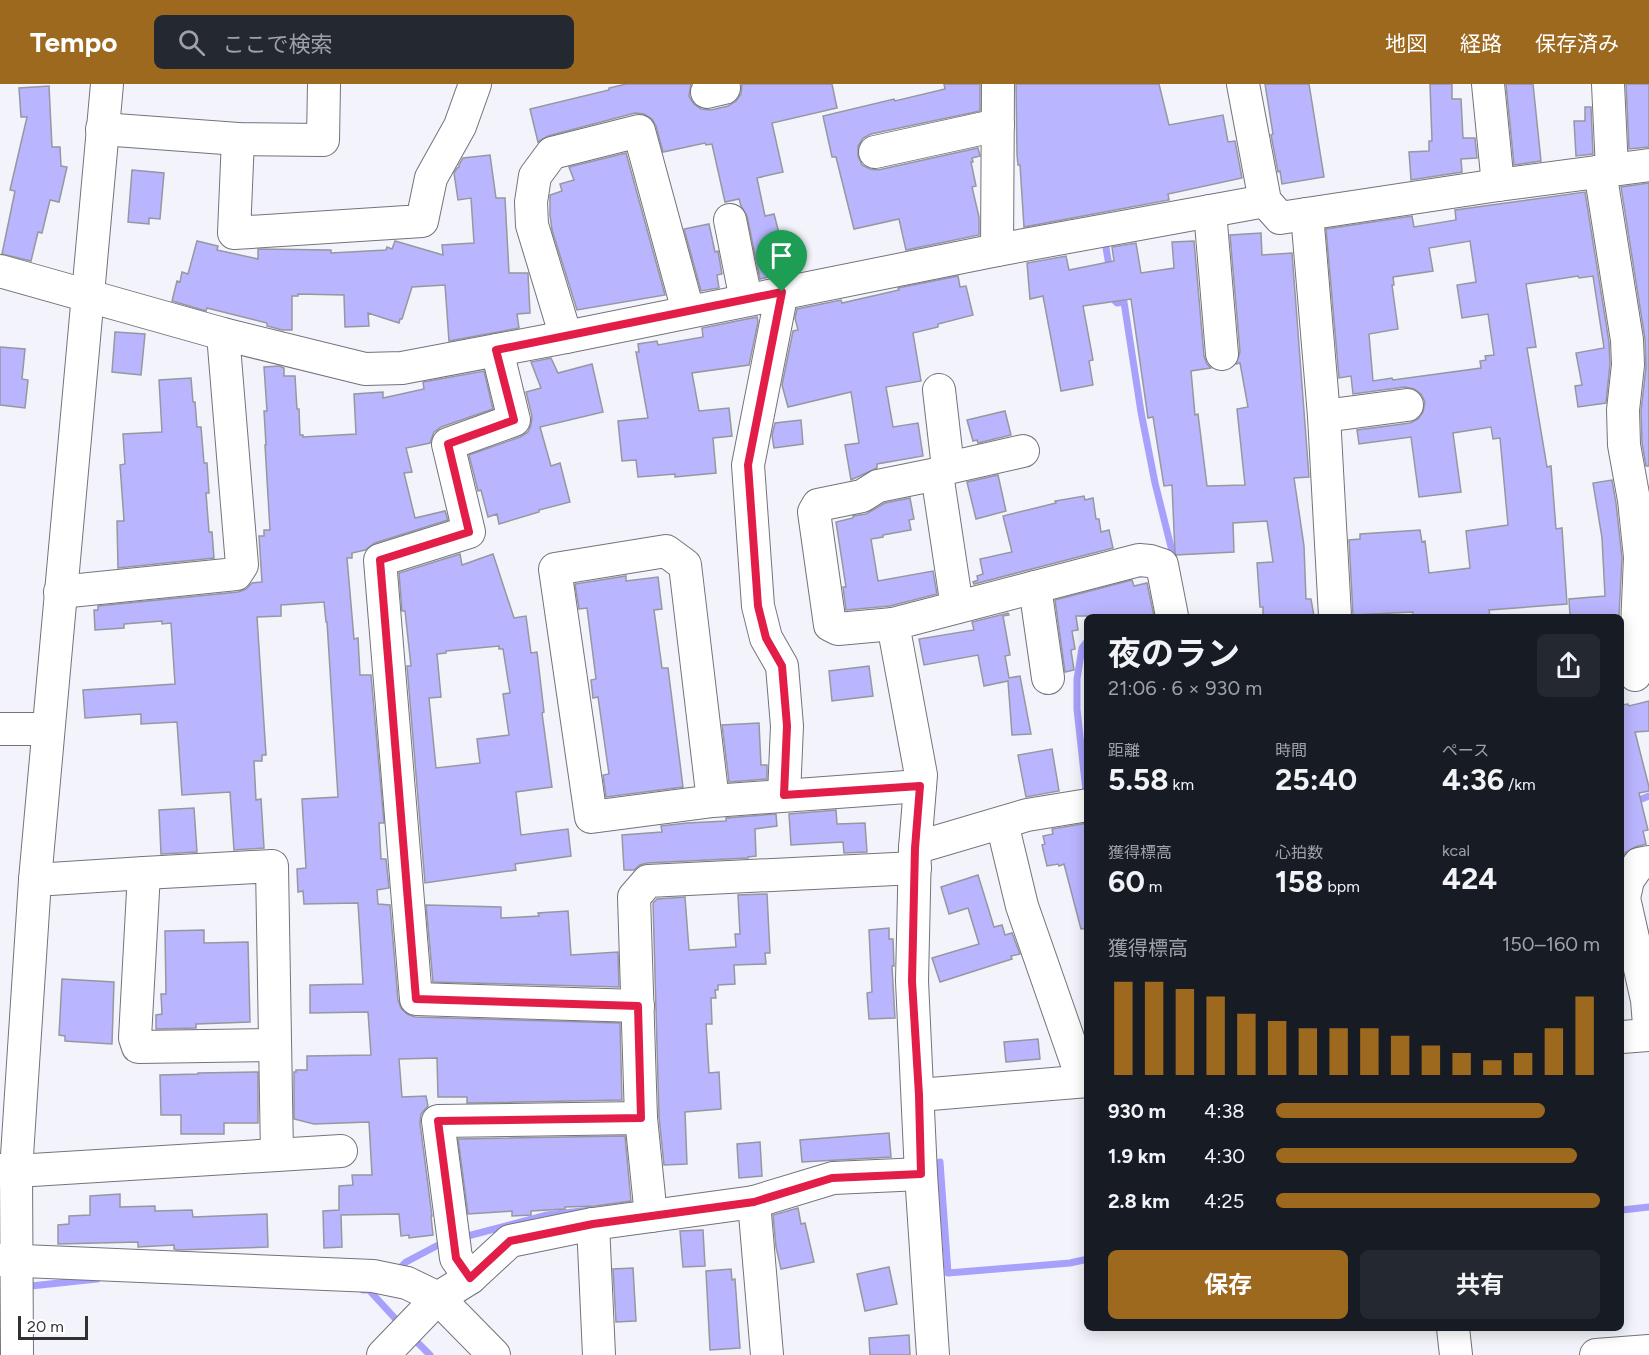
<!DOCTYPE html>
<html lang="ja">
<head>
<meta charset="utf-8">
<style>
	body { margin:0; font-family:Figtree,"Noto Sans JP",sans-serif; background:#242831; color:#f1f3f6; height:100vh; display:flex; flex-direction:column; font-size:22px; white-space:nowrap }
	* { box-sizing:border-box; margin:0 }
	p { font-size:20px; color:#9ea1a6 }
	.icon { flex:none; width:33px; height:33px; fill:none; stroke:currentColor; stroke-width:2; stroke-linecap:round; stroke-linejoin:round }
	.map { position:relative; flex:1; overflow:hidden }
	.panel { position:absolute; left:1084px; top:530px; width:540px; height:717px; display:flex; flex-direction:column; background:#171b24; border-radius:9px; box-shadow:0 3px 15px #0003 }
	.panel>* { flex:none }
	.scale { position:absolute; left:18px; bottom:15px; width:70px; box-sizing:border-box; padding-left:6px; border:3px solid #313134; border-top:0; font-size:16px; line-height:21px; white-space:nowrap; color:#313134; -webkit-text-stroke:4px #fff; paint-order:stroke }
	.pin { position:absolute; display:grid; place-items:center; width:51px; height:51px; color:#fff; margin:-62px -26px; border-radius:50% 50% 50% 0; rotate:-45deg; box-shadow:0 0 6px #0007 }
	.pin .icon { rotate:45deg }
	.round { display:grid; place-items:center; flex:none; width:63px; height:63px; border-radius:9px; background:#242831 }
	.summary { display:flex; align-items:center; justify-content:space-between; height:102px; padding:0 24px }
	h1 { font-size:33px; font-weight:700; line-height:45px }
	.stats { display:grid; grid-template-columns:repeat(3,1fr); gap:9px; height:102px; padding:6px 24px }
	.stats div { display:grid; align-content:center }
	.stats b { font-size:30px; font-weight:700 }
	.stats small { font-size:16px; font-weight:400 }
	.stats p { font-size:16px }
	.chart { height:168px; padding:12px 24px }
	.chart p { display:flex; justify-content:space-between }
	.chart svg { width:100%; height:108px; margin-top:6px; stroke:#9c691f; stroke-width:6 }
	.button { display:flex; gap:12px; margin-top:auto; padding:12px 24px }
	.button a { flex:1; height:69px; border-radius:9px; background:#9c691f; color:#fff; font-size:24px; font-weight:700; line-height:69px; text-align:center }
	.button a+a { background:#242831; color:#f1f3f6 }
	ul { padding:0 24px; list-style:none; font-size:20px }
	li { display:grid; grid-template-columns:96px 72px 1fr; align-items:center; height:45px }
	li i { height:15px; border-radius:8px; background:#9c691f }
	header { display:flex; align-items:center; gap:36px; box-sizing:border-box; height:84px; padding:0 30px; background:#9c691f; color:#fff }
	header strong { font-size:28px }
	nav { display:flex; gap:33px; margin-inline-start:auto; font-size:21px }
	.search { width:420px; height:54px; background:#242831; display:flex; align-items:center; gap:15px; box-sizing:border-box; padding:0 21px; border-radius:9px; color:#9ea1a6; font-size:22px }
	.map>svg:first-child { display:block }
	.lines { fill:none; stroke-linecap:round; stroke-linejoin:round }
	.stream { stroke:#a7a1fc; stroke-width:7 }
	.building { fill:#b9b5ff; stroke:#97979f; stroke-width:1.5; fill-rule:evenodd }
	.minor-casing { stroke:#74737b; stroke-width:34 }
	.minor { stroke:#fff; stroke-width:32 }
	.route-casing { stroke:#fff; stroke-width:12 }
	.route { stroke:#e11d48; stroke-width:8 }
</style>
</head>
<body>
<header>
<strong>Tempo</strong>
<div class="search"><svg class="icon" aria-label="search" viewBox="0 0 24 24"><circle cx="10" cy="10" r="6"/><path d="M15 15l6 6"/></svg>ここで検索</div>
<nav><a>地図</a><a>経路</a><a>保存済み</a></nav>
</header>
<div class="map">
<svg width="1649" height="1271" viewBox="0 0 1649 1271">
	<rect width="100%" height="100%" fill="#f3f3fb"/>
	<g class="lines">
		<g class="stream">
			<polyline points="1105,158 1110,187"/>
			<polyline points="1114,210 1115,217 1117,219 1124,218 1141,328 1155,399 1175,479"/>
			<polyline points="1080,710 1085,709 1086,707 1077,625 1077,595 1082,564 1088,556"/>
			<polyline points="1622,723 1649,712"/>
			<polyline points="940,1078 948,1189 1070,1179 1088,1175"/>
			<polyline points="1622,1126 1649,1123"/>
			<polyline points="464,1153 547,1131 590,1126"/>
			<polyline points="398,1186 406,1178 444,1158"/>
			<polyline points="31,1202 97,1195"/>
			<polyline points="363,1206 369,1206 402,1242"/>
			<polyline points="414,1255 430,1271"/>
		</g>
	</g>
	<g class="building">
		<polygon points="626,0 691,0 689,12 694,20 701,25 711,26 728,22 736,17 741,10 742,0 832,0 837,24 772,39 783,88 757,94 765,132 774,130 780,153 769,155 778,191 760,195 747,132 741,122 739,115 725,118 712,60 706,61 705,59 663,68 656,42 652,35 644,30 635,29 548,52 538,58 530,25 609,6 609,4"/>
		<polygon points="944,0 980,0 980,27 871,50 863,54 858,62 858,72 862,81 870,85 878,86 978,64 980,72 972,74 973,78 971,78 976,102 972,103 979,133 979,151 906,166 899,135 854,145 836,73 832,73 823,32 894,15 895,17 945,5"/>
		<polygon points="1016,0 1159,0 1169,41 1223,31 1228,58 1235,57 1242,94 1168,110 1169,116 1024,143 1020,81 1018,81 1017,71"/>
		<polygon points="1265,0 1309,0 1324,93 1282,100 1280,87 1278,88 1271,51 1273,50"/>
		<polygon points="1430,0 1452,0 1452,15 1461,15 1463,54 1475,54 1477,74 1461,75 1462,88 1411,96 1409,68 1429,67 1429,57 1432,57"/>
		<polygon points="1506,0 1533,0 1541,77 1514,81"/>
		<polygon points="1626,0 1649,0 1649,63 1629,65"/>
		<polygon points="49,2 52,63 60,63 61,82 67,83 59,118 50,116 42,149 38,148 31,177 2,170 15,107 10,106 27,33 21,33 19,4"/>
		<polygon points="1585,23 1591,23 1593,70 1576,72 1574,37 1585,37"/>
		<polygon points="626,69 665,211 577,226 552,146 550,131 550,111 562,107 560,100 574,96 569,83"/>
		<polygon points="490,71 496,114 505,114 509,189 528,189 528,190 530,229 517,230 519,244 449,257 445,201 412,203 402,235 400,235 399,239 368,229 369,242 345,243 344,211 298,210 298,212 292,212 292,246 282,246 267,242 267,239 207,224 206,227 172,217 177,197 180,198 182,188 188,190 197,157 218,162 217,166 258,175 258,165 331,166 331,169 386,166 387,163 392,165 395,157 443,171 442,161 474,159 471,114 458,116 454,89 457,84 459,83 459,81 463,74"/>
		<polygon points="132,86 164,89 160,135 149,134 149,140 128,138"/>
		<polygon points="1649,99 1649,382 1646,382 1642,359 1641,327 1646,283 1645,255 1621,103"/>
		<path d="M1585,108L1609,258L1610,280L1606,319L1578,323L1575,302L1582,301L1576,269L1604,264L1593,192L1579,194L1578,192L1526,200L1536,263L1527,264L1547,383L1551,382L1556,445L1562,444L1567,520L1489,526L1490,532H1413V528L1353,531L1349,456L1360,455V450L1420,446L1422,458L1425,457L1429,489L1470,484L1466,447L1508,441L1500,354L1493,355L1491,343L1453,349L1461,408L1419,413L1411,353L1359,360L1357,346L1410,339L1418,335L1423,328L1425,318L1421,310L1414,305L1405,303L1353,310L1351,292L1339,294L1326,145L1412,132L1414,143L1456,136L1455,126ZM1470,157L1476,198L1457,201L1462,234L1488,230L1494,271L1485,272L1486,276L1480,277L1481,284L1393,296L1392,294L1373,297L1369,250L1398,245L1392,201H1394L1393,193L1433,187L1429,164Z"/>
		<polygon points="709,140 715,168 718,167 722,190 717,191 719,204 701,207 684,145"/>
		<polygon points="1261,149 1262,171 1292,169 1309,393 1294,394 1304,462 1306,515 1311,515 1314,532 1263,532 1263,523 1260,523 1257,479 1273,478 1267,437 1233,439 1234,468 1176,471 1175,469 1172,401 1164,402 1153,333 1148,334 1131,215 1083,222 1093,276 1089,277 1093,301 1061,307 1043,212 1030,215 1027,179 1066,172 1069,186 1114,177 1112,163 1136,159 1141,189 1174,184 1172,158 1194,157 1204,272 1207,280 1211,284 1191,287 1195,331 1198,330 1207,402 1245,401 1237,325 1248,323 1240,279 1236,280 1240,268 1230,151"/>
		<polygon points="958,192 960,203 966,202 973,231 938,240 938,243 913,249 921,297 886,303 893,343 918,339 923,372 877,380 877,384 851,396 845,361 859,359 851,308 788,323 782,301 793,247 798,246 795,234 797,225 841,216 842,219 899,206 898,204"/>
		<polygon points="757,233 758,238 749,281 692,289 699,327 729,324 732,352 713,354 716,389 675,393 675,390 638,393 636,376 622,377 618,337 648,334 636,268 639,268 638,260 657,257 658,261 703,253 702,244"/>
		<polygon points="115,248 145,250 141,291 112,288"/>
		<polygon points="0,263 25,265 22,295 28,296 25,324 0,321"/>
		<polygon points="551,274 558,289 592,280 603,328 540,343 551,382 560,379 570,418 539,426 539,428 499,440 497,430 488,433 481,406 478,407 469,371 520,353 528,348 531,341 532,332 526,308 541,304 531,278"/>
		<polygon points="279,282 284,284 284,292 295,292 297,325 299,325 300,351 303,351 303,353 356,350 354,310 383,308 383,314 424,305 423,298 484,287 493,325 441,343 434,348 430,359 406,364 412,388 404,389 415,434 445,427 448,436 375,459 365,466 352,469 352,474 347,474 354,555 358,554 360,591 371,591 384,739 379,739 381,775 386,775 389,804 377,806 378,820 390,821 398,916 401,924 407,930 415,933 620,939 622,1016 467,1019 467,1013 438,1013 437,974 399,975 402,1013 426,1012 428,1022 421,1030 420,1039 432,1132 431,1132 433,1151 409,1154 409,1151 401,1152 399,1130 341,1131 342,1163 324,1164 323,1127 339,1126 339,1102 353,1101 352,1091 372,1091 369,1038 314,1040 294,1035 294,988 296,988 296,986 307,986 307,972 371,971 368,928 310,929 310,901 363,900 358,819 304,820 303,807 298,808 297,785 306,784 302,715 338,713 327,538 326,538 324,518 281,521 281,532 257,533 266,671 262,671 262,677 254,677 256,716 261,715 264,764 234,766 230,708 182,711 177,638 141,640 141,630 85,634 83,606 175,600 171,539 162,540 162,537 124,540 124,544 95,546 94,526 98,526 98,522 238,508 246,505 252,499 262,498 259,452 264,452 264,446 270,446 265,361 266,361 264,327 267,327 264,283"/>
		<polygon points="191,294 193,318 195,318 197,343 201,343 204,379 207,379 209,409 206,409 209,448 212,448 214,474 118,484 117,437 124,437 120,381 125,380 123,350 162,348 159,296"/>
		<polygon points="1005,327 1011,351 978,359 977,356 973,357 967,336"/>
		<polygon points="801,336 803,360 774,364 772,351 775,339"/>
		<polygon points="998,391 1006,427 976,435 967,398"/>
		<polygon points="1612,396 1616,419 1622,474 1619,532 1570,532 1569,515 1605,512 1602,454 1593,399"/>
		<polygon points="1084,412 1085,416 1093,414 1096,435 1099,435 1101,448 1109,446 1113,464 974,500 973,498 978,496 977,492 983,490 980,475 1012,468 1003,432 1056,419 1055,417"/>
		<polygon points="910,414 914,435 909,436 911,446 883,451 883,453 871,455 878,497 933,487 937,510 890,522 846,526 843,503 846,503 836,438 853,434 853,432 866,430 885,419"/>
		<path d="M460,470L462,481L493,470L514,534L526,532L531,569L537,568L544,628L542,629L552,703L516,708L521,751L568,745L571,772L515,780L516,786L425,799L407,582H411L405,527H402L399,489ZM499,562V565H503L510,609L503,610L509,651L477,655L480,679L436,684L429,614L441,613L437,570L446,569V567Z"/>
		<polygon points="626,492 626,497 658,493 662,525 654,526 662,584 668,584 683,703 606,713 603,691 609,690 598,613 593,614 591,596 596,595 587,524 579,525 575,500"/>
		<polygon points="1132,496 1134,502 1147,499 1154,532 1076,532 1078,546 1072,547 1075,565 1071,566 1074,586 1065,588 1055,516"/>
		<polygon points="1008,529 1009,531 1003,532 1010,571 1005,572 1009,594 1020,592 1031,650 1012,651 1008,597 984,602 978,571 924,581 919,555 974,546 972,538"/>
		<polygon points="869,582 873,612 832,617 829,587"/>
		<polygon points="1649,617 1649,647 1635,648 1649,703 1649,707 1639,709 1648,746 1643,747 1646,760 1635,763 1625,769 1622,774 1622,621 1628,620 1629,622"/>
		<polygon points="759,639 761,681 767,681 767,695 729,698 722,641"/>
		<polygon points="1052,665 1059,707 1026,713 1018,671"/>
		<polygon points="194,724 197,768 161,770 159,726"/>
		<polygon points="836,726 837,740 865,739 867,768 844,769 843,758 791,761 789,730"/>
		<polygon points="776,730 777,742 755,745 756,772 748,773 748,774 647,779 640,781 634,786 624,786 622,751 662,748 661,742 687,739 726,737 726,734"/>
		<polygon points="1088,739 1088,844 1081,845 1064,780 1059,782 1058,780 1047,782 1042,761 1045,760 1043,752 1053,750 1052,745"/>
		<polygon points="978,791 994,843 1002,841 1005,851 1012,849 1020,870 1011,872 1012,875 940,898 932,874 979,860 968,824 949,830 941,803"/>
		<polygon points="767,810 770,869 765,869 766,880 734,881 735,900 718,901 718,906 715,906 716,914 711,914 712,940 706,940 709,989 719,988 721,1025 685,1028 687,1080 664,1081 659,1033 653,819 657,815 685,813 689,866 736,863 735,850 740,850 738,811"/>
		<polygon points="426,821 501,823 501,834 539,832 538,829 568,827 571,871 618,868 619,903 433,898"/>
		<polygon points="889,844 889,855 893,855 894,882 892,882 895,934 869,935 867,909 872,908 869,846"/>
		<polygon points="204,846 204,859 248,858 250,938 196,940 196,944 156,945 156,931 162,930 161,910 166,910 165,847"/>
		<polygon points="62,895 114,898 112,960 65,957 65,952 59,951"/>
		<polygon points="1038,955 1040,975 1006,978 1004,958"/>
		<polygon points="258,988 258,1039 224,1039 224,1050 181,1050 181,1031 161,1031 160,991 198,990 198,989"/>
		<polygon points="889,1049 891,1073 802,1078 800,1056"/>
		<polygon points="625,1052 631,1117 595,1122 565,1123 565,1125 531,1127 531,1131 512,1132 512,1127 468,1130 458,1055"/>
		<polygon points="760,1058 762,1092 739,1094 737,1060"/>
		<polygon points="120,1110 120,1123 155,1122 155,1127 192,1126 193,1133 267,1130 268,1163 177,1166 174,1165 174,1161 138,1163 138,1158 58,1160 58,1141 69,1140 69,1132 90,1131 90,1112"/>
		<polygon points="798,1124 801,1140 805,1139 814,1178 781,1185 776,1163 773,1131"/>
		<polygon points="703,1146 705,1182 683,1183 680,1147"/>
		<polygon points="889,1183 897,1220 865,1227 857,1190"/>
		<polygon points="633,1184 636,1237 616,1238 613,1185"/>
		<polygon points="731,1185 732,1196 735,1195 740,1264 710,1266 706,1187"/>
		<polygon points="909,1251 910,1271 870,1271 869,1254"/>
	</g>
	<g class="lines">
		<defs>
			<g id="minor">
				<polyline points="1243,0 1265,117 1280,134 1498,101 1649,81"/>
				<polyline points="1488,0 1498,101"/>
				<polyline points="1608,0 1612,86"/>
				<polyline points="707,8 724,4 723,0"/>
				<polyline points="102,45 238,55 323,56 324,0"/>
				<polyline points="238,55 234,149 422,137 431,94 460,42 475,0"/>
				<polyline points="875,68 998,41"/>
				<polyline points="1600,87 1627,256 1628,281 1623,326 1624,361 1634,416 1640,473 1635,591"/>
				<polyline points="1210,127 1222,270"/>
				<polyline points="1307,130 1324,332 1335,532"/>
				<polyline points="730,136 746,216"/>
				<polyline points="997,166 998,0"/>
				<polyline points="0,187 223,250 365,285 402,284 566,253 997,166 1265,117"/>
				<polyline points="782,208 748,381 758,522 766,554 782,582 787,642 784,711"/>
				<polyline points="566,253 532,141 531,118 535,92 552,69 639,47 688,227"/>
				<polyline points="497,266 514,336 448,360 469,448 380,476 416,915 638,922"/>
				<polyline points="939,306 948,384"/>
				<polyline points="1324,332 1407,321"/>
				<polyline points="937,390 957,523"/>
				<polyline points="1035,503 1048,594"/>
				<polyline points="60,508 236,490 242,481 223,250"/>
				<polyline points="893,540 838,545 830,541 814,428 818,421 862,412 878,402 937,390 948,384 1023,367"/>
				<polyline points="0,645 48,645"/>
				<polyline points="713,717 685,481 666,467 555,485 591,733 713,717 920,702"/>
				<polyline points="1002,739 1022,822 1083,997"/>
				<polyline points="915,764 921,691 893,540 1139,476 1150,477 1162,481 1172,532"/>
				<polyline points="1649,778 1639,780 1628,796 1624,814 1647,916 1649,941"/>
				<polyline points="144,789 135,954 138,963 275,961"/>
				<polyline points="35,796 144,789 272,782 277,1071"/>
				<polyline points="1622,953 1649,951"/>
				<polyline points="919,1011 1088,997"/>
				<polyline points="0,1086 16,1087 341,1067"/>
				<polyline points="754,1118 767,1271"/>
				<polyline points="651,1132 641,1034 634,813 648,797 915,784"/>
				<polyline points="593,1140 599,1271"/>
				<polyline points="0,1176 373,1192 407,1199 438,1214 494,1271"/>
				<polyline points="470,1194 456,1174 438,1037 641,1034"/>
				<polyline points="1453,1244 1456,1271"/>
				<polyline points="17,1271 16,1087 35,796 107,0"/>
				<polyline points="383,1271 438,1214 470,1194 510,1157 593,1140 754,1118 833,1094 921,1090"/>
				<polyline points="933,1271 921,1090 912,897 915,764 1027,731 1088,721"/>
				<polyline points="1596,1271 1649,1267"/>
			</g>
		</defs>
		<use href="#minor" class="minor-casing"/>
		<use href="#minor" class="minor"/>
	</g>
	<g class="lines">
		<defs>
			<polygon id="route" points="782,208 748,381 758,522 766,554 782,582 787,642 784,711 920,702 915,764 912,897 919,1011 921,1090 832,1094 754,1118 593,1140 510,1157 470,1194 456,1174 438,1037 641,1034 638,922 416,915 380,476 469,448 448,360 514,336 496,266"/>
		</defs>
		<use href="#route" class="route-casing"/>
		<use href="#route" class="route"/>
	</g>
</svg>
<div class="scale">20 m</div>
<div class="pin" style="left:782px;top:208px;background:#1e9e55"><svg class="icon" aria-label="arrive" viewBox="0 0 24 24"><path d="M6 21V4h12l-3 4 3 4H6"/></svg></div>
<section class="panel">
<div class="summary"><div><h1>夜のラン</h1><p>21:06 · 6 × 930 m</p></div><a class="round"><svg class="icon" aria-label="share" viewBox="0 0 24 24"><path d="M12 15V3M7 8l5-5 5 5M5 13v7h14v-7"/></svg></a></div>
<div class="stats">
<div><p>距離</p><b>5.58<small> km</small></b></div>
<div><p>時間</p><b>25:40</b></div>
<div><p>ペース</p><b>4:36<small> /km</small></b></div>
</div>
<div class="stats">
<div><p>獲得標高</p><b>60<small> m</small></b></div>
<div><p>心拍数</p><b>158<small> bpm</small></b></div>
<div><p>kcal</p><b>424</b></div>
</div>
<div class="chart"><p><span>獲得標高</span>150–160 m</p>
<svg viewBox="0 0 160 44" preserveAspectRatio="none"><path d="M5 44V6M15 44V6M25 44V9M35 44V12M45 44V19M55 44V22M65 44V25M75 44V25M85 44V25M95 44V28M105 44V32M115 44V35M125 44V38M135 44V35M145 44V25M155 44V12"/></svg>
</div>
<ul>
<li><b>930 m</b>4:38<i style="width:83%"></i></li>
<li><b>1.9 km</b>4:30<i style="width:93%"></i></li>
<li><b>2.8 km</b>4:25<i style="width:100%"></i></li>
</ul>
<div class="button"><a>保存</a><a>共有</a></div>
</section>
</div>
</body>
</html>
